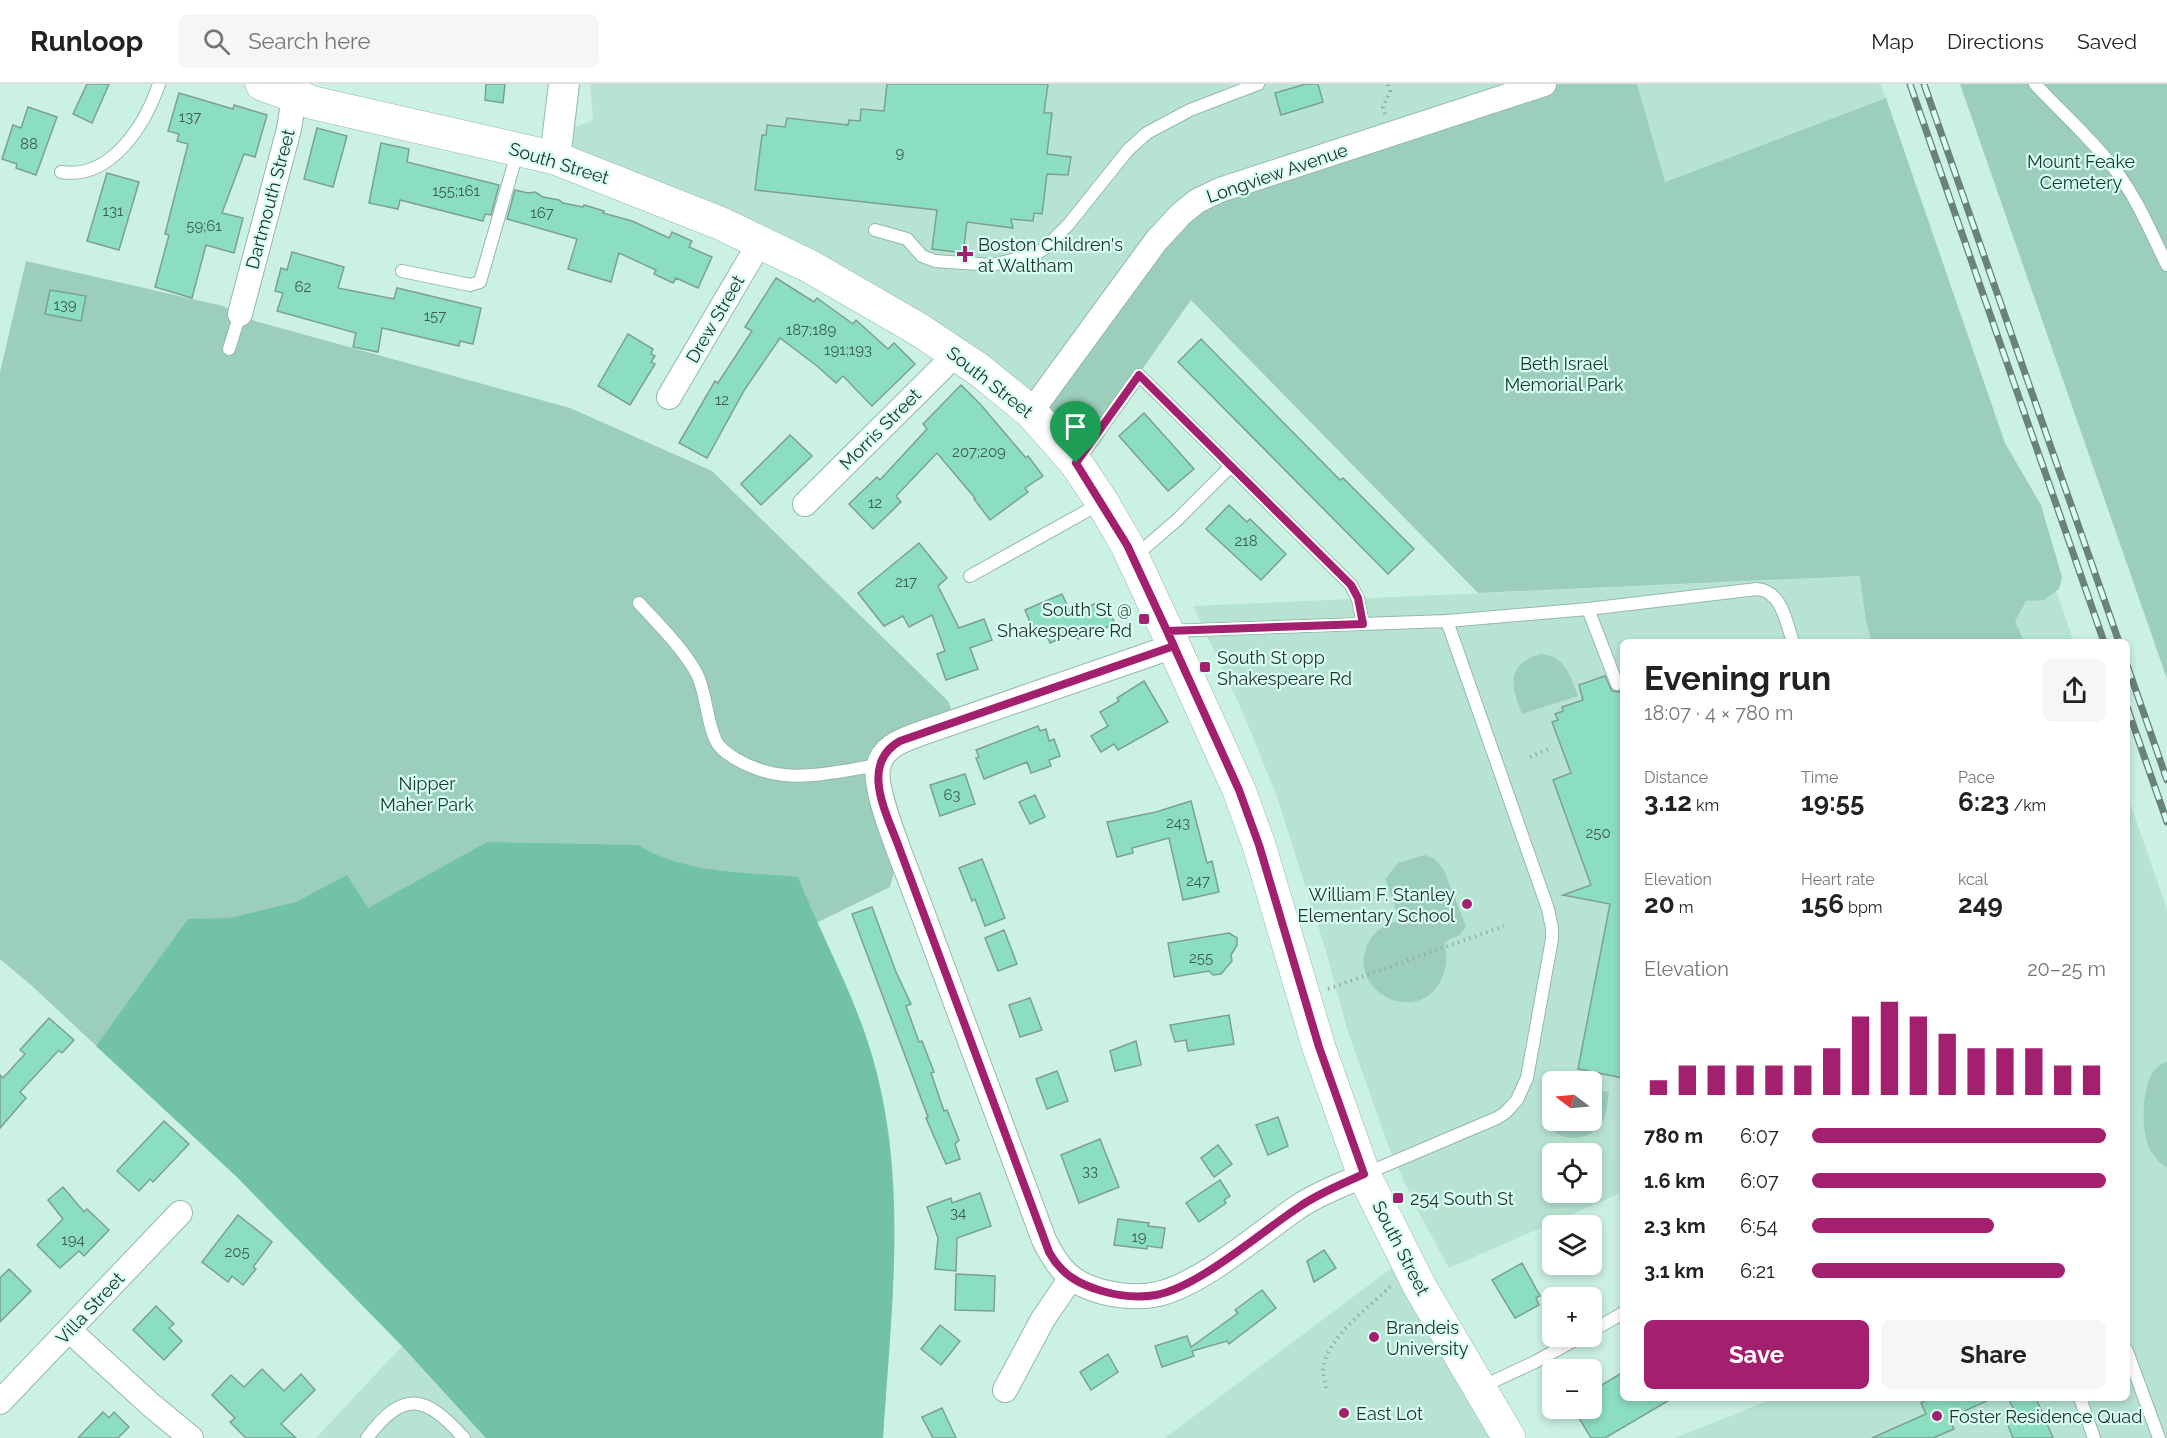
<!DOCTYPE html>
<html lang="en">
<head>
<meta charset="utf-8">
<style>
	body { margin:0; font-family:Raleway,sans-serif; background:#f6f6f6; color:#222; height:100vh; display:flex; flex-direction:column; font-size:22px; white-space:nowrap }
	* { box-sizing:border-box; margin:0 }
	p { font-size:20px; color:#767676 }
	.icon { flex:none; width:33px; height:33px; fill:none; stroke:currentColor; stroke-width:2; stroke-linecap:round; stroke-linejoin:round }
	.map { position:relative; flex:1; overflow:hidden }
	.details { position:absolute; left:1620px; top:555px; width:510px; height:762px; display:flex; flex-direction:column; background:#fff; border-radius:9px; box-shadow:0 3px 9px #0003 }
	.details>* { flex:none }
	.needle { width:39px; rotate:286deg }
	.tools { position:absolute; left:1542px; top:987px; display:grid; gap:12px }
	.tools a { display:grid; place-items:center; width:60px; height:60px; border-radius:9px; background:#fff; box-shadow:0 3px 9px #0003; font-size:30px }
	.pin { position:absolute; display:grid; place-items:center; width:51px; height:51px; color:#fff; margin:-62px -26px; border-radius:50% 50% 50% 0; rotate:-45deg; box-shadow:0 0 6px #0007 }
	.pin .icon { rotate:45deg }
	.round { display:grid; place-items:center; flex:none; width:63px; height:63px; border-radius:9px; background:#f6f6f6 }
	.head { display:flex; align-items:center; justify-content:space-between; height:102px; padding:0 24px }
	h1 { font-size:33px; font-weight:700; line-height:45px }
	.stats { display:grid; grid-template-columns:repeat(3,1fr); gap:9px; height:102px; padding:6px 24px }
	.stats div { display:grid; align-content:center }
	.stats b { font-size:26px; font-weight:700 }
	.stats small { font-size:16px; font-weight:400 }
	.stats p { font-size:16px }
	.chart { height:168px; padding:12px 24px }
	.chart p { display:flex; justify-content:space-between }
	.chart svg { width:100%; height:108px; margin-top:6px; stroke:#a3206f; stroke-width:6 }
	.action { display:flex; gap:12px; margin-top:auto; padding:12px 24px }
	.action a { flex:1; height:69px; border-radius:9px; background:#a3206f; color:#fff; font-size:24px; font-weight:700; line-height:69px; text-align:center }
	.action a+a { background:#f6f6f6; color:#222 }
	ul { padding:0 24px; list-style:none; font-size:20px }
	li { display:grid; grid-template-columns:96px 72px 1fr; align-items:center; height:45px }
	li i { height:15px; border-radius:8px; background:#a3206f }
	header { display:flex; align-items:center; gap:36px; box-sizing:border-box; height:84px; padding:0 30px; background:#fff; border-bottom:2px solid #e0e0e0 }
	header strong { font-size:28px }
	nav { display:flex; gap:33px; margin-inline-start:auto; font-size:21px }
	.search { width:420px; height:54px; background:#f6f6f6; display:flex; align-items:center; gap:15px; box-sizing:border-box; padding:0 21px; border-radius:9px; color:#767676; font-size:22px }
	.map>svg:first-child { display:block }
	.built { fill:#b7e4d2; fill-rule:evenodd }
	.green { fill:#9ccfbb }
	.forest { fill:#71c2a6 }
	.building { fill:#8cdec1; stroke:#7ca092; stroke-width:1.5 }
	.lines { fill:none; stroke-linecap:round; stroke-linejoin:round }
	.service-casing { stroke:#94b8aa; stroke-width:14 }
	.minor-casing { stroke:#94b8aa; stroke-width:26 }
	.tertiary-casing { stroke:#94b8aa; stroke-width:32 }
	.secondary-casing { stroke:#94b8aa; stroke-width:34 }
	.path { stroke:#93b1a5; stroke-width:4; stroke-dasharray:1.5 4.5; stroke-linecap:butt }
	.service { stroke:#fff; stroke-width:12 }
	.minor { stroke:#fff; stroke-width:24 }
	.tertiary { stroke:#fff; stroke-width:30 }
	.secondary { stroke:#fff; stroke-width:33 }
	.rail-casing { stroke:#6a8279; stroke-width:7 }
	.rail { stroke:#d8feef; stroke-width:4.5; stroke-dasharray:14; stroke-linecap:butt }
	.route-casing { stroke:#fff; stroke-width:12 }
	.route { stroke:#a3206f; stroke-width:8 }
	.poi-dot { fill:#a3206f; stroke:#d8feef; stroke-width:2 }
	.labels { text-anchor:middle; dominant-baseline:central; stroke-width:4.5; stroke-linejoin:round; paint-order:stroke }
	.number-label { font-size:15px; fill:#3f5e53 }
	.park-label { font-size:18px; fill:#14392e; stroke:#d8feef }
	.street-label { font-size:18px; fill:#25332e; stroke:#d8feef }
	.poi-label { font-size:18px; fill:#25332e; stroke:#d8feef; text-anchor:start }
</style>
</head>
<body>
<header>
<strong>Runloop</strong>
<div class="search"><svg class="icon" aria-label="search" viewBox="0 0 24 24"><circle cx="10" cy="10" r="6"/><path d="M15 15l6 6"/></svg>Search here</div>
<nav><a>Map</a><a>Directions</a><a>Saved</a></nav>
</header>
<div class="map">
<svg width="2167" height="1354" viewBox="0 0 2167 1354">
	<rect width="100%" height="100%" fill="#cbf1e2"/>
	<g class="built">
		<polygon points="590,0 1544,0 1220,106 1031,328 918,245 555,74 559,49 593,36"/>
		<polygon points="1637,0 1880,0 1886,14 1664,98"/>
		<path d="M2048,484L2074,558H1623V1108L1449,1184L1419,1129L1391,1069L1348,948L1325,864L1277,713L1244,631L1193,522ZM1552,998H1592V1036H1552ZM1552,1070H1592V1108H1552Z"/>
		<polygon points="2127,710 2167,825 2167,1354 1675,1354 1775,1314 2127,1314"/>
		<polygon points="1405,1174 1509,1354 1165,1354"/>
		<polygon points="402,1262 486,1354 316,1354"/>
	</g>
	<g class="green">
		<polygon points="1544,0 1637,0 1665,98 1886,14 2005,359 2041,421 2062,493 2059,505 2044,516 2026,517 2015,537 2024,558 1872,558 1866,538 1860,492 1478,509 1191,216 1076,379 1031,328 1181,130"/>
		<polygon points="1960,0 2167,0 2167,595"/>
		<path d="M26,177L223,222L255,237L570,324L712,387L948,617L956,637L885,667L900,766L890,803L816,839C836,880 856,921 870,965C910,1091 891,1224 883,1354H486L402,1262L237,1093L32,902L0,875V288Z"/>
		<path d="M1540,570C1566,572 1570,591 1578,612L1522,630C1511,603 1505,581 1540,570Z"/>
		<path d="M1425,771L1434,774L1444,786L1466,842L1460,851L1444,858C1448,872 1447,885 1440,898C1416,941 1350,909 1366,864C1372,848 1384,840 1400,836L1385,795L1398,779Z"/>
		<path d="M2167,978V1084C2159,1079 2149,1067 2147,1058C2141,1038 2141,983 2167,978Z"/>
		<path d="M1547,998L1552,999V1036H1592V1005L1609,1008C1607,1018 1607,1030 1602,1039C1588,1060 1554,1059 1545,1035C1541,1024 1545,1010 1547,998Z"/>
	</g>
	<path class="forest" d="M487,758L638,761C685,790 745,788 798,793C821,851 852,906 870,965C909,1094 891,1223 883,1354H486L402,1262L237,1093L96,962L188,835L230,834L296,818L347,791L368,824Z"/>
	<g class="building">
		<polygon points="87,0 109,0 92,39 73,30"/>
		<polygon points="486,0 505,0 503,19 485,16"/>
		<polygon points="887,0 1048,0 1044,29 1052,29 1047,70 1071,73 1068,91 1047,90 1042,130 1034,129 1033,137 1011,135 1013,144 967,138 963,169 932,165 937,126 755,106 762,51 766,51 767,41 785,43 787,34 848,41 849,36 860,37 861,25 884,27"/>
		<polygon points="1306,0 1318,0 1323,18 1281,31 1275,9"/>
		<polygon points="179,9 233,25 234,21 267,31 255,73 244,70 222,129 243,134 234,169 206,161 192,214 155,203 169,151 165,150 188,60 177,57 179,50 168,47"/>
		<polygon points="28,23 57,33 36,91 16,84 17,80 2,75 13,41 21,44"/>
		<polygon points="317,44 347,52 333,103 304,95"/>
		<polygon points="381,59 409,65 407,78 499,101 491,131 485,130 483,137 400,116 398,125 369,119"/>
		<polygon points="107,89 139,98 119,166 87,157"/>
		<polygon points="515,106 528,109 535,108 543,113 559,116 563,119 583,123 584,121 604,127 603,129 632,137 669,154 672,148 692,157 689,163 712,173 698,204 676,194 673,199 654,190 656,186 619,169 611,198 568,185 577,155 507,135"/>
		<polygon points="292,168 344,183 338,204 394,215 397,204 481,224 473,260 460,257 459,262 382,244 378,268 353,263 356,249 277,227 283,209 275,207 281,184 287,186"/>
		<polygon points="776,194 814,218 817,214 853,240 856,236 888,265 894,259 915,280 872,322 843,292 836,299 817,282 780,254 745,305 707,374 679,359 715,297 718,299 752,247 745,243"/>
		<polygon points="50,206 86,212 81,237 45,230"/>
		<polygon points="628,250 653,265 651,270 655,272 651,278 655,280 630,321 598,302"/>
		<polygon points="1201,255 1340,396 1343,394 1414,465 1388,490 1178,278"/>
		<polygon points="961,301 981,321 1026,374 1028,372 1043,392 1025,404 1028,408 990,436 974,415 975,414 937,369 896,412 901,418 873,445 849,420 877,393 880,396 927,345 923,340"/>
		<polygon points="1144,329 1194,385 1168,407 1119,352"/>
		<polygon points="790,351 812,372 761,421 741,400"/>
		<polygon points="1229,421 1247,438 1250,435 1286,470 1261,496 1206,445"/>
		<polygon points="919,459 947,494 938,502 959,544 984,535 992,556 970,564 978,585 946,596 937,570 945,567 932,531 909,543 903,532 884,542 858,509"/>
		<polygon points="1062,510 1071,530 1099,518 1101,523 1106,520 1115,540 1078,555 1075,548 1050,559 1044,545 1034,548 1025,526"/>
		<polygon points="1605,592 1612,607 1619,608 1623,606 1623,994 1578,985 1610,820 1563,811 1591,801 1553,696 1571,689 1552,638 1558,636 1555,630 1563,627 1562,623 1583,616 1579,601"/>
		<polygon points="1144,597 1168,638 1118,666 1114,660 1101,668 1091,652 1108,642 1100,628 1119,617 1117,614"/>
		<polygon points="1038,642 1040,647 1046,645 1049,657 1054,655 1060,672 1049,676 1051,682 1031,689 1027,678 984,695 976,674 979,673 976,666"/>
		<polygon points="965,690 975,720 940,732 930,701"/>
		<polygon points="1035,711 1045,733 1030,740 1019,718"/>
		<polygon points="1191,717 1207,779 1212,777 1219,808 1183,816 1169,754 1132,764 1133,769 1117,773 1107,738 1156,728"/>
		<polygon points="982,775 1005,834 985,842 975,815 972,817 959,784"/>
		<polygon points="872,823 896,888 911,920 906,922 919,958 922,957 934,988 931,989 944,1027 947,1026 959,1056 955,1060 960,1075 946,1080 926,1034 928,1033 852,830"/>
		<polygon points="1004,846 1017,880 998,887 985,854"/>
		<polygon points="1229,849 1237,854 1237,861 1231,871 1232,877 1221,890 1213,891 1209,887 1174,893 1168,859"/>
		<polygon points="1030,914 1042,946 1020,953 1009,921"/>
		<polygon points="1229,931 1234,960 1188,967 1186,956 1175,958 1170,941"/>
		<polygon points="49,934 74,956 62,969 59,966 20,1008 26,1014 0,1044 0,991 3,994 25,970 20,966"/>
		<polygon points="1136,957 1141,981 1115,987 1110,967"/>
		<polygon points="1057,987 1068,1017 1047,1025 1036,995"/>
		<polygon points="1278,1033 1288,1062 1268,1071 1256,1041"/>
		<polygon points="164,1037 189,1060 153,1098 150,1095 139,1107 117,1087"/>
		<polygon points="1100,1055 1119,1103 1079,1119 1061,1071"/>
		<polygon points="1218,1061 1232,1080 1214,1093 1201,1074"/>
		<polygon points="1220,1096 1230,1112 1224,1116 1226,1119 1199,1138 1186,1119"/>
		<polygon points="63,1103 84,1128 87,1125 109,1146 84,1172 79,1167 60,1184 37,1161 63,1135 48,1116"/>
		<polygon points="980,1109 991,1142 957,1154 956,1187 935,1185 938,1154 927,1123 951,1114 952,1119"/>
		<polygon points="238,1131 272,1158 253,1183 256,1185 243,1201 232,1192 228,1198 202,1178"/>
		<polygon points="1118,1135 1149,1139 1148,1142 1165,1144 1162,1164 1147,1162 1147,1165 1114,1161"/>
		<polygon points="1324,1166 1336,1184 1314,1198 1307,1177"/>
		<polygon points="1522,1179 1540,1212 1536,1214 1539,1221 1515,1234 1492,1196"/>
		<polygon points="9,1185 31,1207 0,1238 0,1194"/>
		<polygon points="956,1190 995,1192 994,1227 955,1226"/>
		<polygon points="1262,1206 1276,1224 1229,1260 1227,1257 1192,1267 1194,1272 1162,1283 1155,1262 1187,1252 1191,1263 1238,1229 1235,1226"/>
		<polygon points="156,1222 174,1240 169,1244 182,1257 164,1276 133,1246"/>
		<polygon points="940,1241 960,1257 941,1281 921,1265"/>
		<polygon points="1108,1270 1118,1288 1091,1306 1080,1288"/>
		<polygon points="262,1285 284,1307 301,1290 315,1306 281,1340 296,1354 246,1354 230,1338 235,1334 212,1311 231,1291 244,1303"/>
		<polygon points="1623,1288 1623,1314 1673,1314 1605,1354 1591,1354 1573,1324 1592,1324 1592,1307"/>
		<polygon points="1930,1314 1993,1314 1949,1334 1954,1345 1933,1354 1872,1354 1926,1330 1921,1319"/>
		<polygon points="2008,1314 2036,1314 2053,1354 2013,1354 2007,1339 2018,1334"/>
		<polygon points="942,1324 956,1354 933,1354 922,1333"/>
		<polygon points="103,1328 109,1334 114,1328 129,1343 118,1354 78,1354"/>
	</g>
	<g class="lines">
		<defs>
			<g id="service">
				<path d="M2035,0C2062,29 2092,55 2116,87C2138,116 2151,149 2167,181"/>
				<path d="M61,88C111,96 145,41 159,0"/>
				<polyline points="875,146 907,155 922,172 935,177 992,181 1036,170 1045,164 1068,141 1128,66 1147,49 1190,26 1258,0"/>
				<polyline points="402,187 470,201 480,198 518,66"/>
				<polyline points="229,265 240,230"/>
				<polyline points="1077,378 1139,291 1351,501 1358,515 1363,540"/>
				<polyline points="1134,473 1177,436 1230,383"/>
				<polyline points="970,492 1101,419"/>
				<path d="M639,519C659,541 683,564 697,590C707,611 706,636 716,657C720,665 728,670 736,675C783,703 828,689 878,681"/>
				<polyline points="1588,525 1617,600"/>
				<path d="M1169,547L1447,537L1588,525L1757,505C1782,507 1786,538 1793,558"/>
				<polyline points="1365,1090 1497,1034 1505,1029 1517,1016 1527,994 1552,855 1552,844 1548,825 1447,537"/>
				<polyline points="1592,1247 1623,1229"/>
				<polyline points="2127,1267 2159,1354"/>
				<polyline points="1481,1303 1535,1278 1582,1252"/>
				<polyline points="2080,1314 2094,1354"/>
				<path d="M367,1354C404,1304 426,1312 464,1354"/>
			</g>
			<g id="minor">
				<polyline points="240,230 289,45 296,0"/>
				<polyline points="669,313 760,158"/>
				<polyline points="1031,328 1156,157 1181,130 1197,117 1220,106 1544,0"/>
				<polyline points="805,420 956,270"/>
				<path d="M1174,562L922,649C903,656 882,662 878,684C873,708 907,786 917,814C960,928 1002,1042 1044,1156C1059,1186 1070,1199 1103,1208C1120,1212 1141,1214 1158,1210C1202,1200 1260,1149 1298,1123C1319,1109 1342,1101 1364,1091"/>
				<polyline points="69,1246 151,1321 191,1354"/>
				<polyline points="1005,1306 1043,1235 1071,1194"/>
				<polyline points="0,1318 180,1129"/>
			</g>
			<polyline id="tertiary" points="555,74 564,0"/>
			<polyline id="secondary" points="262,0 314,19 555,74 722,140 809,182 918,245 978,285 1031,328 1076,379 1102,418 1127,461 1167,547 1239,706 1259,761 1319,964 1364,1091 1420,1203 1509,1354"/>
		</defs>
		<use href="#service" class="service-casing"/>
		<use href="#minor" class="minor-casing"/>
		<use href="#tertiary" class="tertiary-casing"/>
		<use href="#secondary" class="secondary-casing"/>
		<g class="path">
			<polyline points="1385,30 1383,23 1390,7 1388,0"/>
			<polyline points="1530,673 1551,664"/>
			<polyline points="1328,905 1504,842"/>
			<path d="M1326,1304C1325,1299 1323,1291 1323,1286C1325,1255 1370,1222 1391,1202"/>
		</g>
		<use href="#service" class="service"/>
		<use href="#minor" class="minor"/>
		<use href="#tertiary" class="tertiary"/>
		<use href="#secondary" class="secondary"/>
		<defs>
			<g id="rail">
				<polyline points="1910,0 2104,558"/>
				<polyline points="1924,0 2119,558"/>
				<polyline points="2127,581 2167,696"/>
				<polyline points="2127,623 2167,738"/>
			</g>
		</defs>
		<use href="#rail" class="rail-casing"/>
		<use href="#rail" class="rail"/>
	</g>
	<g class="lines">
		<defs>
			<path id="route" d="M1076,379L1127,461L1174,562L900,657C858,681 888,732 900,766L1049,1168C1061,1190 1078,1200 1102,1207C1119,1212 1139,1214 1156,1211C1199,1203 1261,1148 1299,1123C1319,1109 1342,1100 1364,1090L1319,963L1259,761L1239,706L1167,547L1363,540L1358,514L1351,501L1139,291L1076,379"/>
		</defs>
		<use href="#route" class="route-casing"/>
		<use href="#route" class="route"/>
	</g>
	<g class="poi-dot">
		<path d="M962 161h6v6h6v6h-6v6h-6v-6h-6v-6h6z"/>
		<rect x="1138" y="529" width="12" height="12" rx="3"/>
		<rect x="1199" y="577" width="12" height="12" rx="3"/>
		<circle cx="1467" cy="820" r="6"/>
		<rect x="1392" y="1108" width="12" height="12" rx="3"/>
		<circle cx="1374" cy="1253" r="6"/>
		<circle cx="1344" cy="1329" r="6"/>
		<circle cx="1937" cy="1332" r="6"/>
	</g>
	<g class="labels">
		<g class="number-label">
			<text x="190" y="33">137</text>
			<text x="29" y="60">88</text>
			<text x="900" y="69">9</text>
			<text x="456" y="107">155;161</text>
			<text x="113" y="127">131</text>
			<text x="542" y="129">167</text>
			<text x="204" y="142">59;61</text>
			<text x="303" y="203">62</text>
			<text x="65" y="221">139</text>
			<text x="435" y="232">157</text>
			<text x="811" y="246">187;189</text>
			<text x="848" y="266">191;193</text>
			<text x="722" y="316">12</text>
			<text x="979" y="368">207;209</text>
			<text x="875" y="419">12</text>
			<text x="1246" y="457">218</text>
			<text x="906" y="498">217</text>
			<text x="952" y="711">63</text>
			<text x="1178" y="739">243</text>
			<text x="1598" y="749">250</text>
			<text x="1198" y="797">247</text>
			<text x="1201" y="874">255</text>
			<text x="1090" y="1087">33</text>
			<text x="958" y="1129">34</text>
			<text x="1139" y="1153">19</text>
			<text x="73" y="1156">194</text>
			<text x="237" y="1168">205</text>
		</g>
		<g class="park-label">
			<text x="2081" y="77">Mount Feake<tspan x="2081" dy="21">Cemetery</tspan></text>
			<text x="1564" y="279">Beth Israel<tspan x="1564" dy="21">Memorial Park</tspan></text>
			<text x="427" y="699">Nipper<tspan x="427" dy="21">Maher Park</tspan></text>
		</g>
		<g class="street-label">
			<text transform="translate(559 79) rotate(17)">South Street</text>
			<text transform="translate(1277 89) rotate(-19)">Longview Avenue</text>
			<text transform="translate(270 115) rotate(-75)">Dartmouth Street</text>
			<text transform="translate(715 235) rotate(-60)">Drew Street</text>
			<text transform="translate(990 298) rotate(38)">South Street</text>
			<text transform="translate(880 345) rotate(-45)">Morris Street</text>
			<text transform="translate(1401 1164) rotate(63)">South Street</text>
			<text transform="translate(90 1224) rotate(-47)">Villa Street</text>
		</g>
		<g class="poi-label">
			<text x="978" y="160">Boston Children's<tspan x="978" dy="21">at Waltham</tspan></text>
			<text x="1132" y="525" text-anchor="end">South St @<tspan x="1132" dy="21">Shakespeare Rd</tspan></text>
			<text x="1217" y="573">South St opp<tspan x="1217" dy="21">Shakespeare Rd</tspan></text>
			<text x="1455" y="810" text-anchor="end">William F. Stanley<tspan x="1455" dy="21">Elementary School</tspan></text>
			<text x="1410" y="1114">254 South St</text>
			<text x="1386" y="1243">Brandeis<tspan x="1386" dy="21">University</tspan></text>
			<text x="1356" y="1329">East Lot</text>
			<text x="1949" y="1332">Foster Residence Quad</text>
		</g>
	</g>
</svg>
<div class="tools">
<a><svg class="needle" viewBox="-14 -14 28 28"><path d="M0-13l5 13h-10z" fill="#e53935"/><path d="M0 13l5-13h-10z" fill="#767676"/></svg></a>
<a><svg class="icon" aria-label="locate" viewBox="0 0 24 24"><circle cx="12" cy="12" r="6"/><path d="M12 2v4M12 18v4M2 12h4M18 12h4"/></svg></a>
<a><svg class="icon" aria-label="layers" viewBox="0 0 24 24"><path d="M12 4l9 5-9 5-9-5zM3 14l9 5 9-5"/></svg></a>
<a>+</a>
<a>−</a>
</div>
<div class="pin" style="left:1076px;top:379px;background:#1e9e55"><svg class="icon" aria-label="arrive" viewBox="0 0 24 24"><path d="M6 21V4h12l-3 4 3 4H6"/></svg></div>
<section class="details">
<div class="head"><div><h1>Evening run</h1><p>18:07 · 4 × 780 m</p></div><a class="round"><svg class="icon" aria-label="share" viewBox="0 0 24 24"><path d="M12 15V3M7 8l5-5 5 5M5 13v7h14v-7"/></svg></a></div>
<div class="stats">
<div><p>Distance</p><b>3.12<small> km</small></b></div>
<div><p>Time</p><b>19:55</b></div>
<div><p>Pace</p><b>6:23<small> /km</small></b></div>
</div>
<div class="stats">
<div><p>Elevation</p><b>20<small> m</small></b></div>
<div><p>Heart rate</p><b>156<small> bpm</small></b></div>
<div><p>kcal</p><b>249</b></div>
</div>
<div class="chart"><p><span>Elevation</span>20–25 m</p>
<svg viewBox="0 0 160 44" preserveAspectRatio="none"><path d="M5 44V38M15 44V32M25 44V32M35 44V32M45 44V32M55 44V32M65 44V25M75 44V12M85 44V6M95 44V12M105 44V19M115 44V25M125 44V25M135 44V25M145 44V32M155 44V32"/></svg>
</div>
<ul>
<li><b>780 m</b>6:07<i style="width:100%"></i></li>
<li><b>1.6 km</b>6:07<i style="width:100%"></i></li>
<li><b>2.3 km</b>6:54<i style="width:62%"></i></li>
<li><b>3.1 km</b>6:21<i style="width:86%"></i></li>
</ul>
<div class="action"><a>Save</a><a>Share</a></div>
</section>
</div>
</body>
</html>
